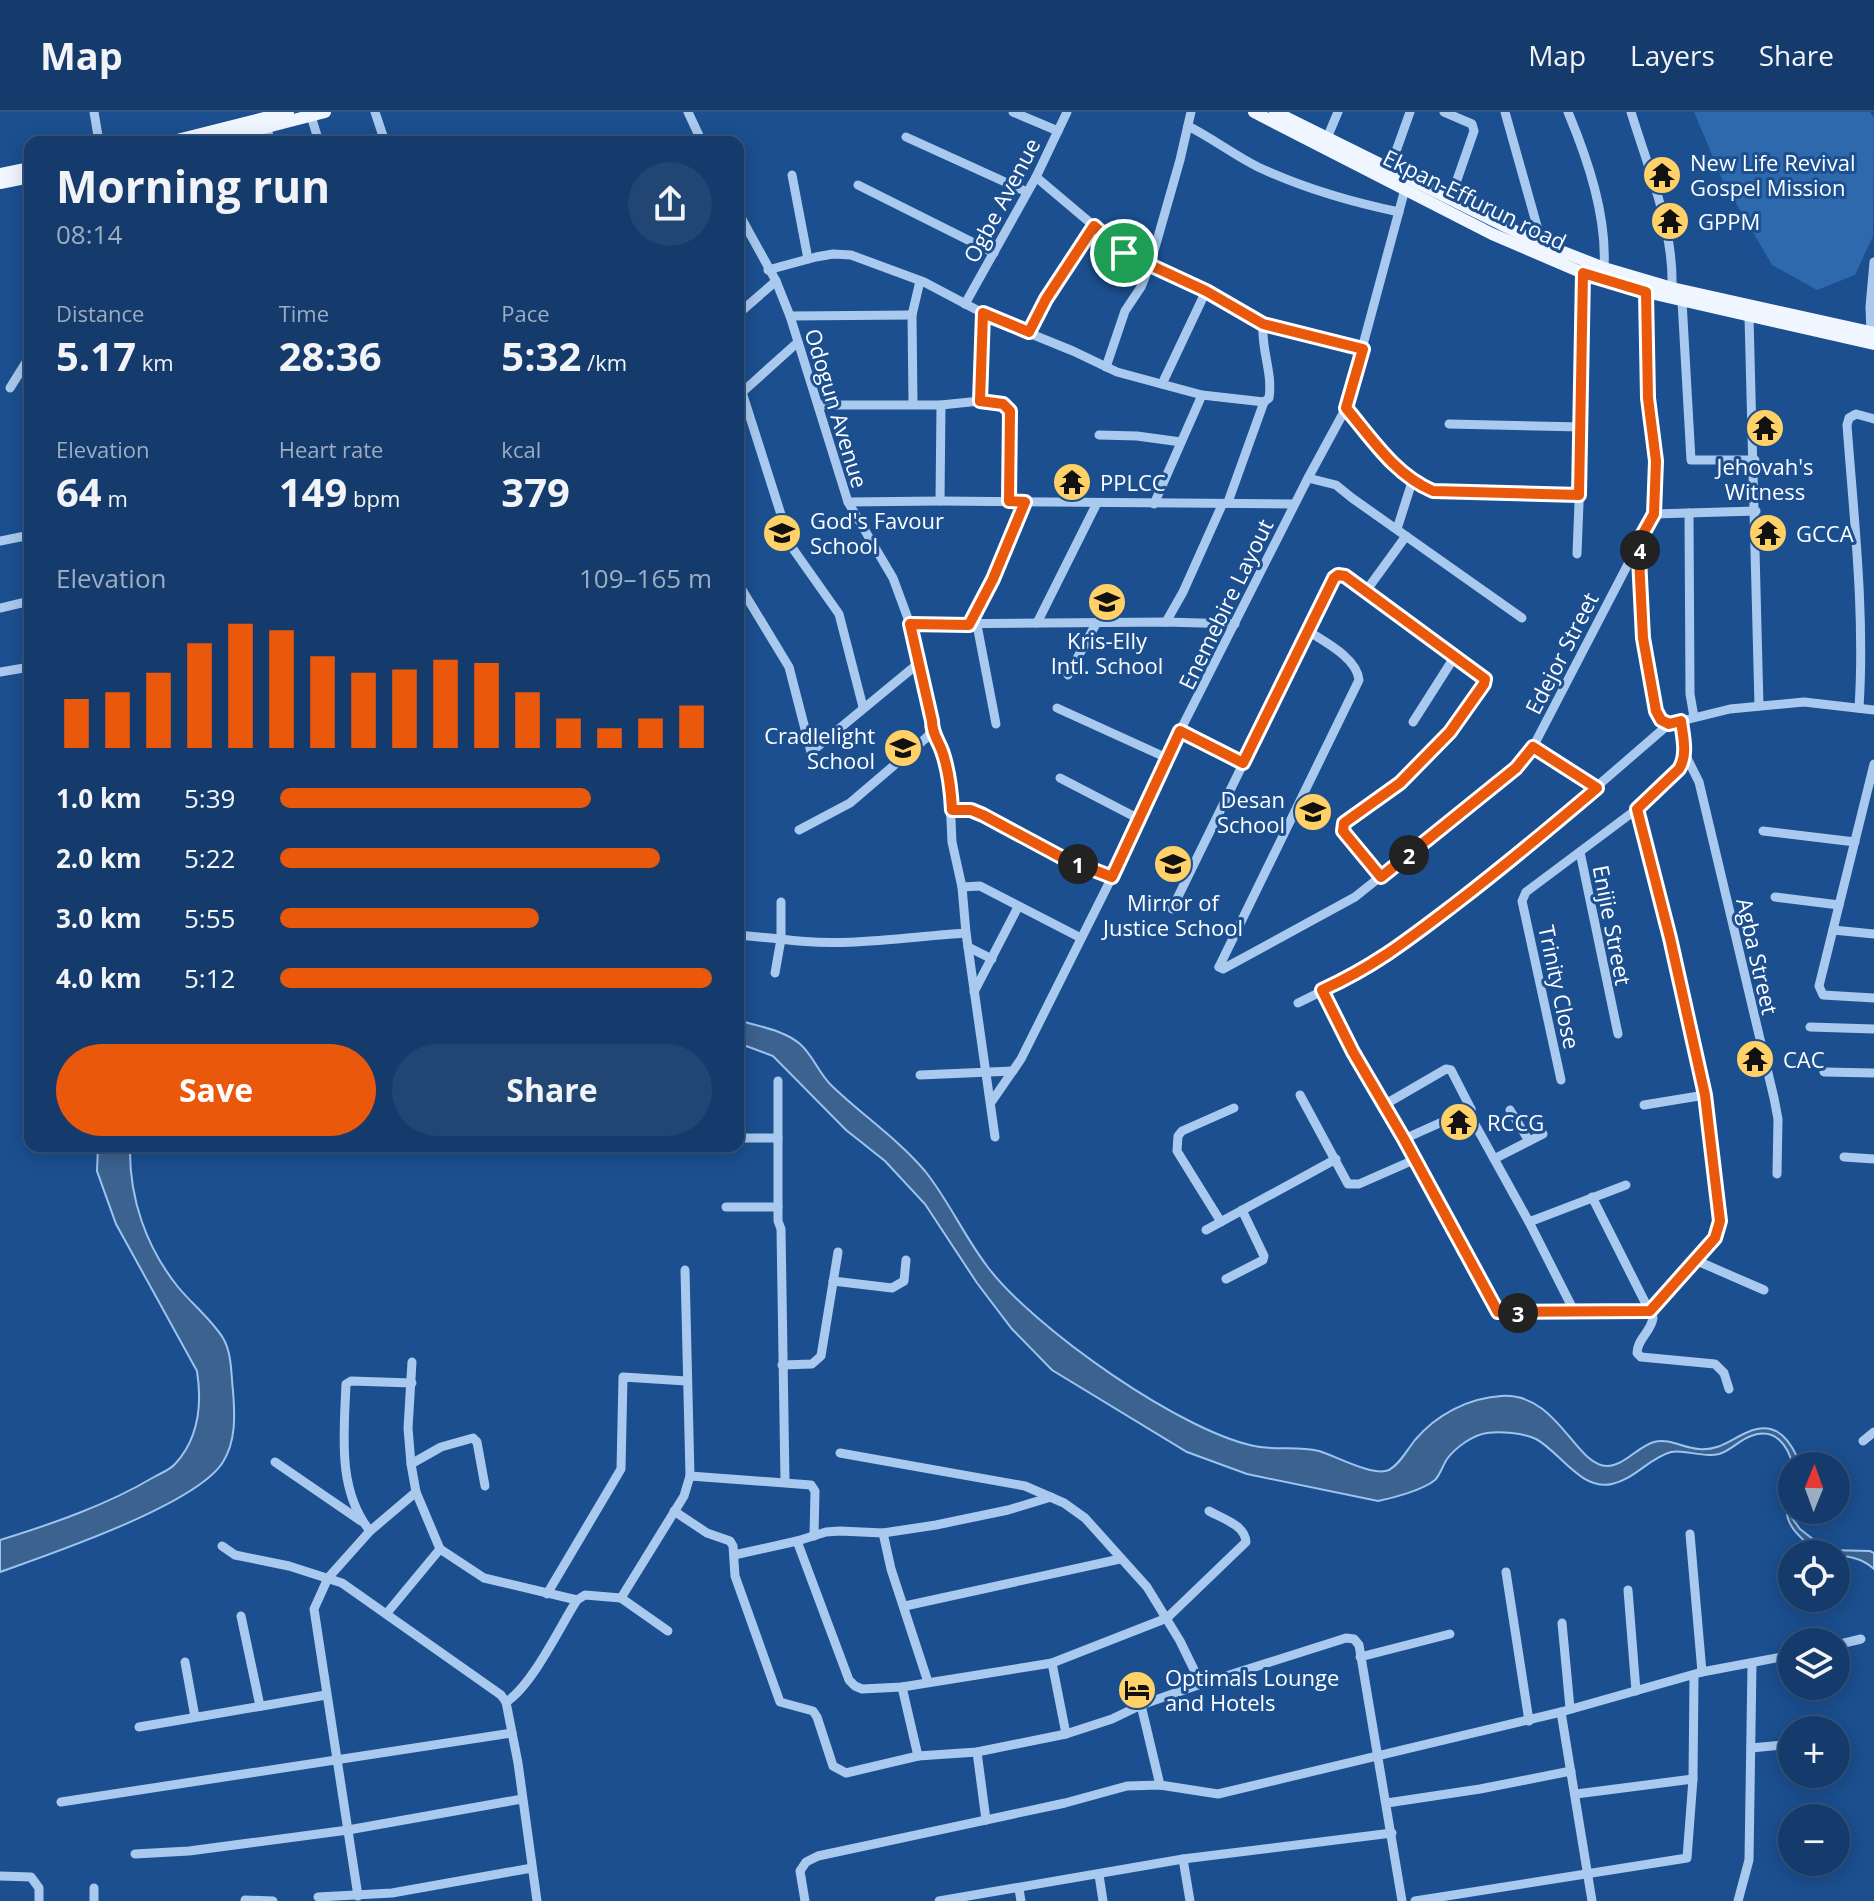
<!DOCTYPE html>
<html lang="en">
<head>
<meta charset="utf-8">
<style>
	body { margin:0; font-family:"Open Sans",sans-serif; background:#214673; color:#f1f3f6; height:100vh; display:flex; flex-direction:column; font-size:30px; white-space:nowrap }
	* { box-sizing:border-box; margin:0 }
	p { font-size:26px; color:#9dadc1 }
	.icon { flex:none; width:44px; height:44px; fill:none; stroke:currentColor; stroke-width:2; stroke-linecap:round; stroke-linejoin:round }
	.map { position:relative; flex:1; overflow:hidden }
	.side { position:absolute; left:24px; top:24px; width:720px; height:1016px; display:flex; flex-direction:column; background:#143b6b; border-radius:16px; box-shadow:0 4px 20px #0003,0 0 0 2px #33557e }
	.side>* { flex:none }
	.needle { width:52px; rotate:1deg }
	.controls { position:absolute; left:1778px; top:1340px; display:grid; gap:16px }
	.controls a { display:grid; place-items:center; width:72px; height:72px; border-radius:50%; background:#143b6b; box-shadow:0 4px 20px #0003,0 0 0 2px #33557e; font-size:40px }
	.pin { position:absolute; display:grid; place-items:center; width:68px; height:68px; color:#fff; margin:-34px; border:4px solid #fff; border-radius:50%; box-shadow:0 2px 8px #0007 }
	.km { position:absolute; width:40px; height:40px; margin:-20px; border-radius:50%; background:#222; color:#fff; font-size:22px; line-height:40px; text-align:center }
	.round { display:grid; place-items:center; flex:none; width:84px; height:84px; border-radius:42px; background:#214673 }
	.head { display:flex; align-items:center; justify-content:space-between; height:136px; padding:0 32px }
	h1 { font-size:44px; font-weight:700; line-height:60px }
	.figures { display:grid; grid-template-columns:repeat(3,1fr); gap:12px; height:136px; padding:8px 32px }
	.figures div { display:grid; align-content:center }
	.figures b { font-size:40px; font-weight:700 }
	.figures small { font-size:22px; font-weight:400 }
	.figures p { font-size:22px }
	.chart { height:224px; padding:16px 32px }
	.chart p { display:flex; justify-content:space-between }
	.chart svg { width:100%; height:144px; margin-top:8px; stroke:#ea580c; stroke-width:6 }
	.button { display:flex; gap:16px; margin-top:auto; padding:16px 32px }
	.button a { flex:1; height:92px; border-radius:48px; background:#ea580c; color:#fff; font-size:32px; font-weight:700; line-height:92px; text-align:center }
	.button a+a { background:#214673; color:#f1f3f6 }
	ul { padding:0 32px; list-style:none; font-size:26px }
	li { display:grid; grid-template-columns:128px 96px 1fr; align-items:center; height:60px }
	li i { height:20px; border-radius:10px; background:#ea580c }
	header { display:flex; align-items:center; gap:48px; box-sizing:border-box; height:112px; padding:0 40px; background:#143b6b; border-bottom:2px solid #33557e }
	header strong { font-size:38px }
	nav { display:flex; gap:44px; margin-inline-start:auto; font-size:28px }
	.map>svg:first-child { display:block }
	.green { fill:#2e69ad }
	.water { fill:#3c6290; stroke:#9cc4f0; stroke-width:2 }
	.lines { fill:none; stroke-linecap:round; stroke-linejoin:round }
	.minor { stroke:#a9c9ee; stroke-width:9 }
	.major { stroke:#f0f6ff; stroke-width:12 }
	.route-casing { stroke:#fff; stroke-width:16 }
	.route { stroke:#ea580c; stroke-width:10 }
	.labels { text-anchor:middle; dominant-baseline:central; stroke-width:6; stroke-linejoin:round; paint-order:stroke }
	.poi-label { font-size:22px; fill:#fff; stroke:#1b4f8f; text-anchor:start }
	.street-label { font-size:22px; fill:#fff; stroke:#1b4f8f }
</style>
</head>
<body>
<header>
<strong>Map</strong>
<nav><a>Map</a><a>Layers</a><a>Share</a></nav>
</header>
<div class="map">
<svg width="1874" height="1789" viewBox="0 0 1874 1789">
	<rect width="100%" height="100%" fill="#1b4f8f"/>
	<polygon class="green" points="1694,0 1870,0 1874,6 1873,124 1855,163 1817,178 1772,153 1723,69"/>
	<g class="water">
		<path d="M738,908C757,914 784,918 800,932C813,943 819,962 832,974C862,1003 898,1027 925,1059C949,1089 964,1124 987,1154C1031,1214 1186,1324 1260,1335C1280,1338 1299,1334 1319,1339C1336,1344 1373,1365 1389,1358C1400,1352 1407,1338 1415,1328C1436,1303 1468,1286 1501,1284C1558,1280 1575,1354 1607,1354C1624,1354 1637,1335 1654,1330C1670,1326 1683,1336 1699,1337C1719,1339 1731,1327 1748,1320C1778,1307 1792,1331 1801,1354H1793C1788,1333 1775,1315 1751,1324C1739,1328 1732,1338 1719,1342C1702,1346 1685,1337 1671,1340C1649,1346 1635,1367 1612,1372C1581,1379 1560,1340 1536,1327C1523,1321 1501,1319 1487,1321C1473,1323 1456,1335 1447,1347C1443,1353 1440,1363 1435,1368C1423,1378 1393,1386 1378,1389L1247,1362L1187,1340L1052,1258L1012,1217L977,1171L925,1092L885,1049L846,1018L773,944L738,931Z"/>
		<path d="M98,1034H130C129,1086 146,1135 178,1175C192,1192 211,1207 223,1226C232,1241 231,1262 233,1279C235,1304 236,1329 223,1350C196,1393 50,1442 0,1460V1428C52,1412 107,1393 154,1365C161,1361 170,1358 175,1352C199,1326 202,1291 197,1259L116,1112L97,1059Z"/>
		<path d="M1792,1372V1406L1800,1417L1827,1438L1870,1439L1874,1441V1457C1859,1443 1840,1444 1823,1442C1817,1441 1812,1437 1808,1432C1784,1412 1783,1401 1792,1372Z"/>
	</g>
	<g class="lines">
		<g class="minor">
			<polyline points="94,0 99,30"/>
			<polyline points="375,0 385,30"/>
			<polyline points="688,0 702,30"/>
			<polyline points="1013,0 1058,19"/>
			<polyline points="1444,0 1472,12 1474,19 1450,88"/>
			<polyline points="1505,0 1537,114 1535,129"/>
			<path d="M1568,0C1588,48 1607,104 1604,156"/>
			<path d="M1631,0C1648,56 1674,116 1672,176"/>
			<polyline points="311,4 319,30"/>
			<path d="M1188,14C1212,26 1234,43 1258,55C1303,76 1351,90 1399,100"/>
			<polyline points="267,15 270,30"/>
			<polyline points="906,25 1027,80"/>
			<polyline points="1327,26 1338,0"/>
			<polyline points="1390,56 1410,0"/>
			<polyline points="792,63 808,147"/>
			<polyline points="1036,65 1113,130 1124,141 1206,179 1263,212 1363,237"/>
			<polyline points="858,73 994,141"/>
			<polyline points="738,100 776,169 790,204 848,390 893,466 910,512 932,609 932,619 926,626 850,691 799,718"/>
			<polyline points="768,158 816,145 833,142 851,143 924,170 994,207 1073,239 1117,260 1202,283 1264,290"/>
			<polyline points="1682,189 1691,348 1755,348"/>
			<polyline points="965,192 1036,65 1067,0"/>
			<polyline points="738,202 776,169"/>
			<polyline points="790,204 912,203"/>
			<polyline points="1749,205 1759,594"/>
			<polyline points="1029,220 1046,187 1094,114"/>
			<polyline points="1871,221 1870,195 1874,150"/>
			<polyline points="1106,255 1125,199 1141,175 1150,153 1180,48 1191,0"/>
			<polyline points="1162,272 1206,179"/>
			<polyline points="10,276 30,244"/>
			<polyline points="742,280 791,434 839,502 863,595"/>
			<polyline points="738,284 798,230"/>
			<polyline points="980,289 983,201"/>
			<polyline points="913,292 912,203 920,169"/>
			<polyline points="818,293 941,293 980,289 1003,292 1011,304 1009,389"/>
			<path d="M1346,296C1372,327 1395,363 1433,379L1579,383"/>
			<polyline points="1449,312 1582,315"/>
			<polyline points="1099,323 1137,324 1181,330"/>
			<polyline points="1308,366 1336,373 1352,386 1522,506"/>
			<polyline points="940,389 941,293"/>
			<polyline points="848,390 940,389 1294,392"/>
			<path d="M1228,390L1264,290L1269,286C1273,261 1261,238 1263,212"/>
			<polyline points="1154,392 1202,283"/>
			<polyline points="1689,401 1690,582 1694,605"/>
			<polyline points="1654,402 1756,399"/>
			<polyline points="1397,417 1412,370"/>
			<polyline points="0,429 30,423"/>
			<polyline points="1640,431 1643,526 1656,599 1661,608 1669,612"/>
			<polyline points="1577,442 1582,315 1583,161"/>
			<polyline points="738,471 789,555 811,640 920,550"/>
			<polyline points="1366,479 1406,424"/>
			<polyline points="0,496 30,489"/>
			<polyline points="1166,510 1183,480 1222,393"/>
			<polyline points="1037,511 1097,391"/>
			<polyline points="910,512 1166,510 1235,512"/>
			<polyline points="969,513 993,467 1025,390"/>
			<polyline points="977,513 996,612"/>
			<polyline points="0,560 30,555"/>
			<polyline points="1068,563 1097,510"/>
			<polyline points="1057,596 1167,646"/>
			<path d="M1859,596C1865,501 1854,408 1847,313L1849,306L1856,302L1874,307"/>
			<polyline points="1413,610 1455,544"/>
			<polyline points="1180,619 1243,651"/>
			<polyline points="1533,635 1597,676"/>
			<polyline points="1685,642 1699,670 1774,986 1778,1007 1777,1062"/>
			<polyline points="1874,652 1819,874 1823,883 1874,886"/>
			<polyline points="1060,666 1139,707"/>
			<polyline points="952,698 971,698 983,703 1063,746 1112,765"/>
			<polyline points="1763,719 1855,730"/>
			<polyline points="1580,740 1618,922"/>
			<polyline points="962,775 980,774 1081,826"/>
			<polyline points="1775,785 1839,793"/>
			<polyline points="1172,797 1334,466 1338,463 1345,464 1485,567 1484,572 1450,620 1400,671 1344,711 1343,719 1381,765"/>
			<polyline points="1833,818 1874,822"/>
			<polyline points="966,821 995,1025"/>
			<polyline points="738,823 781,827 781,790"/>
			<polyline points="968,835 992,847"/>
			<polyline points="1219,855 1223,857 1355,785 1516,656 1533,635 1654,402 1656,349 1648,286 1646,180"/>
			<path d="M1219,855L1359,568C1357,546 1325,530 1308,519"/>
			<path d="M775,861L781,827C841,836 905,825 966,821L962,775L952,730L949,665L942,637L932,619"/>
			<polyline points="1322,878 1353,940 1404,1027 1498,1200 1650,1199 1715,1126 1720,1109 1705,983 1670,826 1637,697"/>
			<polyline points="974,880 1018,795"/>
			<polyline points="1298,891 1355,863 1397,837 1513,747 1669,612 1730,597 1804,590 1874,598"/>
			<polyline points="1810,915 1874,917"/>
			<polyline points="1824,960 1874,961"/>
			<polyline points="920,963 1013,959"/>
			<polyline points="1561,968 1522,789 1526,780 1637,697 1679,657 1683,650 1681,609"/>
			<polyline points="778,969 778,1109 781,1117 785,1370"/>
			<polyline points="1300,983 1348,1072 1359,1072 1416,1047"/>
			<polyline points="992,989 1021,947 1112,765 1180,619 1308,366 1346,296 1405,77"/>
			<polyline points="1384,993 1446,957 1451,958 1471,997 1472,1007 1529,1110 1626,1073"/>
			<polyline points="1644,993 1705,983"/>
			<polyline points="1510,998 1529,1029"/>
			<polyline points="738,1026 778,1026"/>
			<polyline points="1404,1027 1471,997"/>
			<polyline points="1844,1045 1874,1047"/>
			<polyline points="1494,1047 1543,1022"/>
			<path d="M1592,1085L1653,1206C1651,1220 1637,1227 1637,1241L1641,1245L1715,1252L1724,1261L1729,1277"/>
			<polyline points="726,1095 778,1095"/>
			<polyline points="1221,1110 1177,1039 1178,1024 1182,1019 1234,996"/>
			<polyline points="1529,1110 1574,1199"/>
			<polyline points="1206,1118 1336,1047"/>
			<polyline points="1695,1148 1764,1178"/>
			<polyline points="1226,1167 1263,1148 1264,1144 1242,1098"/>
			<polyline points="833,1169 892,1176 904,1169 906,1148"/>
			<polyline points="412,1250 408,1316 411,1352 416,1380 440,1437 484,1466 577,1488"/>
			<polyline points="782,1253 812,1252 821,1244 838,1140"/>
			<path d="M412,1271L351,1269L346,1272C344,1322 337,1378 370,1419L416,1380"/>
			<polyline points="1863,1329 1874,1320"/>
			<polyline points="840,1341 1025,1374 1064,1391 1085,1406 1147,1475 1180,1529 1201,1572 1346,1526 1354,1527 1359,1533 1402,1789"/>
			<polyline points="275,1350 361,1409"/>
			<polyline points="411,1352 441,1335 473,1326 477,1330 485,1374"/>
			<polyline points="690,1364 811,1373 815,1379 814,1424"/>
			<polyline points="674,1399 707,1421 730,1429 733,1434 735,1464 780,1590 813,1599 817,1605 833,1654 846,1661 918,1644 977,1640 1066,1622 1112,1607 1141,1593 1201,1572"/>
			<polyline points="883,1421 891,1457 928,1570"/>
			<polyline points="1690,1422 1702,1560"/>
			<path d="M797,1429L849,1568L855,1574L862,1577L902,1575L1052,1551L1167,1506L1246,1430C1245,1413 1223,1407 1209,1399"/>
			<polyline points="222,1434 235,1443 289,1454 342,1471 501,1583 506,1590 518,1651 537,1789"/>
			<polyline points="734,1443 797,1429 826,1420 840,1419 883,1421 936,1413 1008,1398 1051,1385"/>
			<polyline points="1506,1460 1529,1609"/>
			<polyline points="1628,1478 1636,1579"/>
			<polyline points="547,1482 621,1357 623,1265 686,1269"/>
			<polyline points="621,1486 668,1519"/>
			<polyline points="905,1494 1120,1447"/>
			<polyline points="387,1501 440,1437"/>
			<polyline points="241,1504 260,1594"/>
			<polyline points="1562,1511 1570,1596"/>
			<polyline points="1836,1533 1861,1527"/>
			<polyline points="1360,1545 1450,1522"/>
			<polyline points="185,1550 195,1605"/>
			<polyline points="1052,1551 1066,1622"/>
			<polyline points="902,1575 918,1644"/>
			<path d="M506,1590C532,1574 559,1516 577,1488L585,1483L621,1486L684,1384L690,1364L685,1158"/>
			<polyline points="1141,1593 1160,1673"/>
			<polyline points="1561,1600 1592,1789"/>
			<polyline points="139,1615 326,1583"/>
			<polyline points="1751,1636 1792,1632"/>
			<polyline points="977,1640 986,1708"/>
			<polyline points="1576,1682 1693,1667"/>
			<polyline points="61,1690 512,1621"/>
			<polyline points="1387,1691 1480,1677 1571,1659"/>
			<polyline points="135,1742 189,1739 348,1718 522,1687"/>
			<polyline points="1183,1747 1190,1789"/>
			<polyline points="1099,1763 1103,1789"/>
			<polyline points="0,1764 31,1765 39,1776 39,1789"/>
			<polyline points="1019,1777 1021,1789"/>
			<polyline points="358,1784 314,1497 328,1466 370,1419"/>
			<polyline points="318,1785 392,1781 532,1756"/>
			<polyline points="245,1788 273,1789"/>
			<polyline points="94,1789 94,1776"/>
			<polyline points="805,1789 800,1759 806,1750 818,1744 1065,1691 1127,1674 1160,1673 1218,1682 1561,1600 1702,1560 1792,1543"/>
			<polyline points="939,1789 1183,1747 1392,1721"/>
			<polyline points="1415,1789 1687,1746 1693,1667 1694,1565"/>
			<polyline points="1738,1789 1749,1748 1752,1552"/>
		</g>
		<g class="major">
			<polyline points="1254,0 1492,122 1583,161 1646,180 1874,232"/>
			<polyline points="1275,0 1535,129 1604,156 1672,176 1874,221"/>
			<polyline points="169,30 288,0"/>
			<polyline points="208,30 325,0"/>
			<polyline points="0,62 30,56"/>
			<polyline points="0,71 30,65"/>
		</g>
	</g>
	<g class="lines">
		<defs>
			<path id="route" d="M1094,114L1124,141L1206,179L1263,212L1363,237L1346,296C1372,327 1395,363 1433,379L1579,383L1583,161L1646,180L1648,286L1656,349L1654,402L1640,427L1639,446L1643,526L1656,599L1661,608L1669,612L1681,609C1683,625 1688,643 1679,657L1637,697L1670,826L1705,983L1720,1109L1715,1126L1650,1199L1498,1200L1404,1027L1353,940L1322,878C1375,854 1409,827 1455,792C1503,755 1550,716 1597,676L1533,635L1516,656L1381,765L1343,719L1344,711L1400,671L1450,620L1484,572L1485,567L1345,464L1338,463L1334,466L1243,651L1180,619L1112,765L1063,746L983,703L971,698H952C951,678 949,659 942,639C938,628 932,622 932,609L910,512L969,513L993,467L1025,390L1009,389L1010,299L1003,292L980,289L983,201L1029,220L1046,187Z"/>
		</defs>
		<use href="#route" class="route-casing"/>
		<use href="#route" class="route"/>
	</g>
	<defs>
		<symbol id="temple-disc" viewBox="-11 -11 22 22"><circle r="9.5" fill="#ffd166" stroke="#1b4f8f"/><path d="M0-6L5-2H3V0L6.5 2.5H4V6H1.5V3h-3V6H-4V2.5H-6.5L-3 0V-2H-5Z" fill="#111"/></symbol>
		<symbol id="school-disc" viewBox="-11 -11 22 22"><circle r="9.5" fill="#ffd166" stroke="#1b4f8f"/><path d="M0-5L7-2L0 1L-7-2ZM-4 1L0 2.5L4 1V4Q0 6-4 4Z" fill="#111"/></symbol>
		<symbol id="hotel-disc" viewBox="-11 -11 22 22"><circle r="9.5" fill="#ffd166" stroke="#1b4f8f"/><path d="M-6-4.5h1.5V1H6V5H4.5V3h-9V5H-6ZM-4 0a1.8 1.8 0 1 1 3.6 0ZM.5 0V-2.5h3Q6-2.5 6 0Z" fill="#111"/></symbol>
	</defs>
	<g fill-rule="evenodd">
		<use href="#temple-disc" x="1640" y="41" width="44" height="44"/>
		<use href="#temple-disc" x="1648" y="87" width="44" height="44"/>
		<use href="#temple-disc" x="1743" y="294" width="44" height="44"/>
		<use href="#temple-disc" x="1050" y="348" width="44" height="44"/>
		<use href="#school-disc" x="760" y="399" width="44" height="44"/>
		<use href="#temple-disc" x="1746" y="399" width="44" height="44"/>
		<use href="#school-disc" x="1085" y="468" width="44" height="44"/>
		<use href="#school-disc" x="881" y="614" width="44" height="44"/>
		<use href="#school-disc" x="1291" y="678" width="44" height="44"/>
		<use href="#school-disc" x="1151" y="730" width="44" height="44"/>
		<use href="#temple-disc" x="1733" y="925" width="44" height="44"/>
		<use href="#temple-disc" x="1437" y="988" width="44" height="44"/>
		<use href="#hotel-disc" x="1115" y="1556" width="44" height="44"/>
	</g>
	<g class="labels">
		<g class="poi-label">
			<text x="1690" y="50">New Life Revival<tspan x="1690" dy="25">Gospel Mission</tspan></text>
			<text x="1698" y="109">GPPM</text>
			<text x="1765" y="354" text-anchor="middle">Jehovah's<tspan x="1765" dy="25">Witness</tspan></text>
			<text x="1100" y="370">PPLCC</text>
			<text x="810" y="408">God's Favour<tspan x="810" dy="25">School</tspan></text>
			<text x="1796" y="421">GCCA</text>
			<text x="1107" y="528" text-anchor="middle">Kris-Elly<tspan x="1107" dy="25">Intl. School</tspan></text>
			<text x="875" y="623" text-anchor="end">Cradlelight<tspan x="875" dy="25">School</tspan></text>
			<text x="1285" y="687" text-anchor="end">Desan<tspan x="1285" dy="25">School</tspan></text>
			<text x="1173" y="790" text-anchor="middle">Mirror of<tspan x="1173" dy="25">Justice School</tspan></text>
			<text x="1783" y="947">CAC</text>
			<text x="1487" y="1010">RCCG</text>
			<text x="1165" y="1565">Optimals Lounge<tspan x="1165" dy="25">and Hotels</tspan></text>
		</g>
		<g class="street-label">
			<text transform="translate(1475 87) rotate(26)">Ekpan-Effurun road</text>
			<text transform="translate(1001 88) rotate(-62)">Ogbe Avenue</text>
			<text transform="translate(837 296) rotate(73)">Odogun Avenue</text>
			<text transform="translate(1225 492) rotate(-64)">Enemebire Layout</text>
			<text transform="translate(1561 541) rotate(-63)">Edejor Street</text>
			<text transform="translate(1613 813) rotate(79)">Enijie Street</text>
			<text transform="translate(1758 844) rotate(77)">Agba Street</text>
			<text transform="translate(1560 875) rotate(78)">Trinity Close</text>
		</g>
	</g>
</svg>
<div class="controls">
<a><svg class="needle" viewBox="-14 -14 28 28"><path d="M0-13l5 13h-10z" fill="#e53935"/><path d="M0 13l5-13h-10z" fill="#9dadc1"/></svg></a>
<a><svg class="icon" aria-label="locate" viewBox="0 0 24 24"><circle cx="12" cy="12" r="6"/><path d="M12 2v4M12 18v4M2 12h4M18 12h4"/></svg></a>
<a><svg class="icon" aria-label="layers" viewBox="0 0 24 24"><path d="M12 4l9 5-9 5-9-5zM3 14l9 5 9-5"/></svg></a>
<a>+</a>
<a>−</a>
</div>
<div class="pin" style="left:1124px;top:141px;background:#1e9e55"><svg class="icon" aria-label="arrive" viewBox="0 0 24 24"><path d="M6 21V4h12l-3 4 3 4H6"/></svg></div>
<b class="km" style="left:1078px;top:752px">1</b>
<b class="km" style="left:1409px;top:743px">2</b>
<b class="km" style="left:1518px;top:1201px">3</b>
<b class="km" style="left:1640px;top:438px">4</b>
<section class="side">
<div class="head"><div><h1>Morning run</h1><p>08:14</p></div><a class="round"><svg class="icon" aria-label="share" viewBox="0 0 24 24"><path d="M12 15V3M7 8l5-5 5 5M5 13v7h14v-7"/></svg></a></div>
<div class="figures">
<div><p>Distance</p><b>5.17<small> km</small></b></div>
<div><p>Time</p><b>28:36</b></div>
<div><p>Pace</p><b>5:32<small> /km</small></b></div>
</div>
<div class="figures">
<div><p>Elevation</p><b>64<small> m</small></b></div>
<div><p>Heart rate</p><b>149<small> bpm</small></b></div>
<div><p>kcal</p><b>379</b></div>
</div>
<div class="chart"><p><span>Elevation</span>109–165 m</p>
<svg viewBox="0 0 160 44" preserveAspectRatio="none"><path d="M5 44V29M15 44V27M25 44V21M35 44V12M45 44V6M55 44V8M65 44V16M75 44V21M85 44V20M95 44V17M105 44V18M115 44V27M125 44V35M135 44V38M145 44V35M155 44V31"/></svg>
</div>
<ul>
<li><b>1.0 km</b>5:39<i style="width:72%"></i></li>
<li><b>2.0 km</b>5:22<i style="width:88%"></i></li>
<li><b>3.0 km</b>5:55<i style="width:60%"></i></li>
<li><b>4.0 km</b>5:12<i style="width:100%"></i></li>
</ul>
<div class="button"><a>Save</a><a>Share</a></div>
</section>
</div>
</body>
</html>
